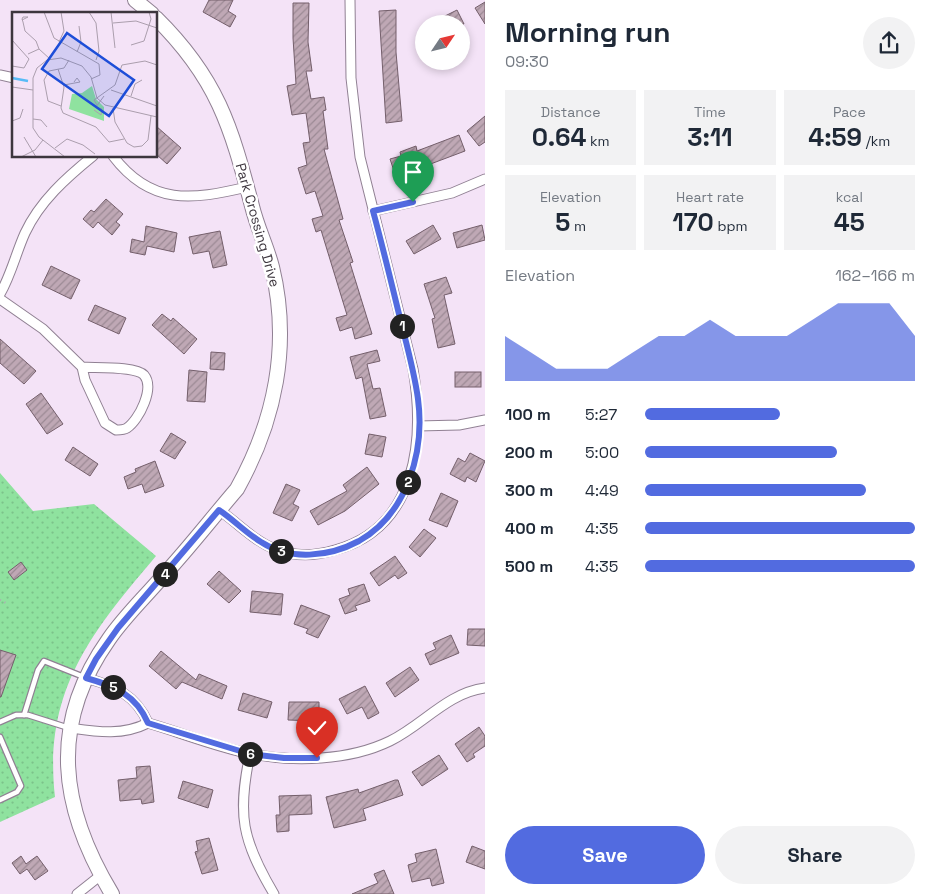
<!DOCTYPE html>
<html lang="en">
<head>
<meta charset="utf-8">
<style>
	body { margin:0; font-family:"Space Grotesk",sans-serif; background:#f2f2f3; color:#1f2937; height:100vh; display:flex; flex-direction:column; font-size:19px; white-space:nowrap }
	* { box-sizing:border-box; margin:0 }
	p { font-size:16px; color:#747a83 }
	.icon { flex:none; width:28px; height:28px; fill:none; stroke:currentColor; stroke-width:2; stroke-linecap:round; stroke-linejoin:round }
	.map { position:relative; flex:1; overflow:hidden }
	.details { display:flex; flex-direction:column; background:#fff; width:450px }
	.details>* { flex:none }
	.needle { width:32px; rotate:55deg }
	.controls { position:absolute; left:415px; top:15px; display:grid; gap:10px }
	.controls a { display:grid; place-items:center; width:55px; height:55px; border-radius:50%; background:#fff; box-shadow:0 2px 8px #0003; font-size:25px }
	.pin { position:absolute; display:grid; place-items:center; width:42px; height:42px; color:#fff; margin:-51px -21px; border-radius:50% 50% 50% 0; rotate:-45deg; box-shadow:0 0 5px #0007 }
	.pin .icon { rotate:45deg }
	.km { position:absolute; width:25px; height:25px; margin:-12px; border-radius:50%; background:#222; color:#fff; font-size:14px; line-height:25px; text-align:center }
	.round { display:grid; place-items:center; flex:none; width:52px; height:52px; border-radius:26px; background:#f2f2f3 }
	.overview { display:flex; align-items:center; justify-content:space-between; height:85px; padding:0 20px }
	h1 { font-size:28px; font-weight:800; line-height:38px }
	.figures { display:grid; grid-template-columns:repeat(3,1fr); gap:8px; height:85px; padding:5px 20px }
	.figures div { display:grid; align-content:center; border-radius:0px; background:#f2f2f3; text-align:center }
	.figures b { font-size:25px; font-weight:800 }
	.figures small { font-size:14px; font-weight:400 }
	.figures p { font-size:14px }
	.chart { height:140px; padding:10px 20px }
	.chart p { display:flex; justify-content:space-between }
	.chart svg { width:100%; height:90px; margin-top:5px; fill:#526be0; opacity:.7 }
	.cta { display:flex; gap:10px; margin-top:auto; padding:10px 20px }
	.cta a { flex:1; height:58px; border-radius:30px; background:#526be0; color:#fff; font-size:20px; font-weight:800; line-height:58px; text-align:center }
	.cta a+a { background:#f2f2f3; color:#1f2937 }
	ul { padding:0 20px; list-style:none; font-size:16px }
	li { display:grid; grid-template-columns:80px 60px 1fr; align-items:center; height:38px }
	li i { height:12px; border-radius:6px; background:#526be0 }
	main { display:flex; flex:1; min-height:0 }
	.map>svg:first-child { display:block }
	.park { fill:url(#park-dots) }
	.building { fill:url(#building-hatch); stroke:#745f6b }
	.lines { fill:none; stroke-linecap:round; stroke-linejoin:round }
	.lane-casing { stroke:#908093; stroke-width:7 }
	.street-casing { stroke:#908093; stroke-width:11 }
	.secondary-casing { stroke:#908093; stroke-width:16 }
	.path { stroke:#b3a5b5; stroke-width:2; stroke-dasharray:1 4; stroke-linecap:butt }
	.lane { stroke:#fff; stroke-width:4.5 }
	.street { stroke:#fff; stroke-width:9 }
	.secondary { stroke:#fff; stroke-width:14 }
	.route-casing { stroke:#fff; stroke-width:10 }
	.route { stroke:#526be0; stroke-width:6 }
	.labels { text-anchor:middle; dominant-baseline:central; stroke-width:5; stroke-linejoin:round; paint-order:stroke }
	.street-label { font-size:14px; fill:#3d363e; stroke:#fff }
	.inset-river { fill:none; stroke:#57bbf7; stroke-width:2.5 }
	.inset-road { fill:none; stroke:#ab9ead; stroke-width:1 }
	.view { fill:#1d4ed8; fill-opacity:0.15; stroke:#1d4ed8; stroke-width:2.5 }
	.inset-edge { fill:none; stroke:#3d363e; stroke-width:2.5 }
</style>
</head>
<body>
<main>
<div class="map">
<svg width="485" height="894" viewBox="0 0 485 894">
	<defs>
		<pattern id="park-dots" width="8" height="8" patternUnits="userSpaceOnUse" patternTransform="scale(1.25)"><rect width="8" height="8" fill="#8fe29f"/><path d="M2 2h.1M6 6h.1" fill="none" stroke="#7cc28a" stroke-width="1.8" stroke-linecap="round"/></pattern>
		<pattern id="building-hatch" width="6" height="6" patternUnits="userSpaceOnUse" patternTransform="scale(1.25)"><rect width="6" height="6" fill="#bfa8b5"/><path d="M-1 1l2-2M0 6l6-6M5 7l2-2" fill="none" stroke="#9c8a95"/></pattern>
	</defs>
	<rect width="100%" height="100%" fill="#f4e3f7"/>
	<path class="park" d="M0,473L33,511L94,504L156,556C91,633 43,691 55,797L0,822Z"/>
	<g class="building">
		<polygon points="209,0 233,0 228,11 236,16 230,27 203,12"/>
		<polygon points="485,2 485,24 475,8"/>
		<polygon points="293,3 309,3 308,42 312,71 306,71 311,99 324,97 326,110 323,111 328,149 324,149 343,219 339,220 353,262 350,263 372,334 355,339 352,327 340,331 336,318 347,315 321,230 316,232 312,219 323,216 315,191 306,194 298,168 307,165 303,143 310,142 306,113 292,115 287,86 296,84 293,38"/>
		<polygon points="396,10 396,52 402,121 386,123 379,11"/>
		<polygon points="457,10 464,24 429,24"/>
		<polygon points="485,116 485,142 479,146 467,131"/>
		<polygon points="156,126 181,148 167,164 156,154"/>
		<polygon points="459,135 465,151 396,177 390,159 401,156 400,152 416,146 417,151"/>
		<polygon points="106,199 123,214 116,222 120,225 112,235 98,222 93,228 83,219 91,210 94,212"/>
		<polygon points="433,225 441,239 414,254 406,241"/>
		<polygon points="482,225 485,240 457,248 453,233"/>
		<polygon points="146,226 177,233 174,252 147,246 145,255 130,252 132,239 144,242"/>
		<polygon points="220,231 227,265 213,268 209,251 193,254 189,237"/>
		<polygon points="51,266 80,280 71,299 42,285"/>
		<polygon points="446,277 452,293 444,295 455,344 438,348 432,319 435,318 424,284"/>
		<polygon points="95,305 126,318 119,334 88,320"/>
		<polygon points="162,314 171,321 173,318 197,339 184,354 152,325"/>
		<polygon points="0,339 36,371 24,384 0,363"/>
		<polygon points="377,350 380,361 367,364 373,389 380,388 386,416 370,419 362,377 356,379 350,357"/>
		<polygon points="211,352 225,353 224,370 210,369"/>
		<polygon points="189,370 207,372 205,402 187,401"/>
		<rect x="455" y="372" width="26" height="15"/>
		<polygon points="41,393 63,424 47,434 26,404"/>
		<polygon points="171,433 186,442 175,459 160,451"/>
		<polygon points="369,434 386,437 382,457 365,454"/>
		<polygon points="73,447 98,464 90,476 65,460"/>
		<polygon points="470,453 485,461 476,482 467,477 465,482 450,474 458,458 465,462"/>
		<polygon points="155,461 164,486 145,493 142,484 128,489 124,477 136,472 135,469"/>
		<polygon points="367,467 379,484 345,511 318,525 310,511 347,491 343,485"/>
		<polygon points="286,484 300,490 293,504 299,507 292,521 273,513"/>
		<polygon points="441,493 458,501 447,527 429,520"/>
		<polygon points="424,529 436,538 420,557 409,547"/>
		<polygon points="395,556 407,573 398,579 395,575 379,586 370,573"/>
		<polygon points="21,562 27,570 14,580 8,572"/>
		<polygon points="219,571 241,591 229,603 207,584"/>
		<polygon points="364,584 370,601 355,606 357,610 345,614 339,599 350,595 348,589"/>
		<polygon points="252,591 283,594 281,615 250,612"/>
		<polygon points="301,605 330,616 318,638 306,633 308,629 294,624"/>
		<polygon points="468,629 485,629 485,646 467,645"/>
		<polygon points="451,635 459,653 430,665 425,654 436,649 433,643"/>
		<polygon points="0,650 16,655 1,697 0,697"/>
		<polygon points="161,651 196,680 199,674 227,686 222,699 182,682 176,689 149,666"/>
		<polygon points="410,667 419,680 395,697 386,683"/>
		<polygon points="365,686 379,713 368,719 362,707 347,714 339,699"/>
		<polygon points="243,693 272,702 267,718 238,710"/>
		<polygon points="289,702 319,702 319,721 288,720"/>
		<polygon points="479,727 485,736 485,746 473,754 475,757 467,762 455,744"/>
		<polygon points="439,755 448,769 422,786 412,772"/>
		<polygon points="150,766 154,802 142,804 141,799 120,801 118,780 137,778 136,767"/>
		<polygon points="395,780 398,780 403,795 363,809 366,820 334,828 326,797 358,789 359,793"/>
		<polygon points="183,781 213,790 208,808 178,798"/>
		<polygon points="311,795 312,814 289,815 289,831 277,832 276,815 280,815 279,796"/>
		<polygon points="209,838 218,870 202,874 195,852 198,851 196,841"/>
		<polygon points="472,846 485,851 485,869 466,862"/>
		<polygon points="436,849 444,883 432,886 430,878 412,882 408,865 417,862 415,854"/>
		<polygon points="21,856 26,864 37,856 48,871 35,880 27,869 20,874 12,863"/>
		<polygon points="384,870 394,894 352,894 378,883 374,874"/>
	</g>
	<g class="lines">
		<defs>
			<g id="lane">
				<polyline points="24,715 38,670 44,661 84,677"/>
				<polyline points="0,722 16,715 28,715 69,728"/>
				<polyline points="0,737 21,786 17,792 0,800"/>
			</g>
			<g id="street">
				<polyline points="0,75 14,78"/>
				<path d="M113,156C151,206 192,200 247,187"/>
				<polyline points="373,211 452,193 485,179"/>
				<path d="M0,294C11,275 16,253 25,233C40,201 66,178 93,156"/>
				<path d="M0,299L43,329L82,367L85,380L105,423L116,430C120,430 124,430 127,428C139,420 155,388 144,375C136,366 96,368 82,367"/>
				<polyline points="418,426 459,425 485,420"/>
				<path d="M219,510C238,523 254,541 275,549C295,557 315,556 335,550C417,528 425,439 413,369L360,157L351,78L350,0"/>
				<path d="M86,678C115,686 136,695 148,723"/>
				<path d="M70,728C98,732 122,736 148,723C182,733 217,747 251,754C294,762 349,761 390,741C423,725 447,693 485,688"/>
				<path d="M250,754C237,815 242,840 274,894"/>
				<polyline points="77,894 101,875"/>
			</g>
			<g id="secondary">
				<polyline points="135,0 152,14"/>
				<path d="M112,894C60,808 48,725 109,639C124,617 145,597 163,576C189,548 212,518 237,489C275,421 291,345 272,267C267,247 257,227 252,206C231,126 217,78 156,18"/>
			</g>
		</defs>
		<use href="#lane" class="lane-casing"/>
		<use href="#street" class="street-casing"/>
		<use href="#secondary" class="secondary-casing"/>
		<polyline class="path" points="0,600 8,604"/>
		<use href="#lane" class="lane"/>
		<use href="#street" class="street"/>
		<use href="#secondary" class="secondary"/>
	</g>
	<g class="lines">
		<defs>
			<path id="route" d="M317,758H284L250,754L148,723C136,695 115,686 86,678L96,659L118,628L219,510C234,520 246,533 261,542C290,561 329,557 359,541C407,514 425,452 418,399C414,369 405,339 398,310C390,277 382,244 373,211L413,202"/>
		</defs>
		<use href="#route" class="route-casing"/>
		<use href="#route" class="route"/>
	</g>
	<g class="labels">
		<g class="street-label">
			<text transform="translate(258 225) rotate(74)">Park Crossing Drive</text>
		</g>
	</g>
	<g transform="translate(12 12)">
		<rect width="145" height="145" fill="#f4e3f7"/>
		<path d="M80,74L84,87L92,95V109L57,97L60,82L70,81Z" fill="#8fe29f"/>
		<path class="inset-river" d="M0,66L16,69"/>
		<path class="inset-road" d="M32,0L42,26L87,52L88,63L79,67M77,0L84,11L87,39L84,48M99,0L103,36M10,8L16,5H11L10,7L11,10L13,19L24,29L27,37M101,11L124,9L145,16M0,28L17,47L12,56L0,54M47,30L52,19L49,0M119,33L132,29L139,7L137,0M65,40L69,30L67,14M16,42L27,37L38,47M46,57L52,75L49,96L51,101L84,115L97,130L112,127M52,73L68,70L65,66L62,70M0,75L21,78M99,78L145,94M119,84L123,72L130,68M85,93L82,88L103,73L110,53L133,49L145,53M49,94L36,89L32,68L37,59L52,56L57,48M101,96L103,110L115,131L122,135L130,134L136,128L139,104M82,98L89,103L90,97L84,95L92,84M21,107L29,108L35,115M0,109L8,106L11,97M12,125L24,145M43,136L55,127L71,133L83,142M9,145L23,138L31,128M53,145L27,125L21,116V66L25,56L35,48L49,46L70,54L79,65L85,86L93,93L145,105"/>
		<path class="view" d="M55,21L122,68L97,104L30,57Z"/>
		<rect width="145" height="145" class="inset-edge"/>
	</g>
</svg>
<div class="controls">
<a><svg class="needle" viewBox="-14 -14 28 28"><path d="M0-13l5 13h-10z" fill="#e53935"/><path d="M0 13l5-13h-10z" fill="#747a83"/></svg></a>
</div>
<div class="pin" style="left:413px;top:202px;background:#1e9e55"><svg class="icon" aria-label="arrive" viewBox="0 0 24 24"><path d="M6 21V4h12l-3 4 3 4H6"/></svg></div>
<div class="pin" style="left:317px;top:758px;background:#d93025"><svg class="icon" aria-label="check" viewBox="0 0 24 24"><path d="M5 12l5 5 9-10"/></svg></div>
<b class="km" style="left:402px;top:326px">1</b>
<b class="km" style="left:408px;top:482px">2</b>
<b class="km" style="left:281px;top:551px">3</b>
<b class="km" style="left:165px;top:574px">4</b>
<b class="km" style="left:113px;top:687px">5</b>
<b class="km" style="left:250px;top:754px">6</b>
</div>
<section class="details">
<div class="overview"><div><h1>Morning run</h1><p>09:30</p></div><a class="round"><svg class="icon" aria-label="share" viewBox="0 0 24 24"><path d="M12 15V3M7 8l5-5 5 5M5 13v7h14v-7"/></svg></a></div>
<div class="figures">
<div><p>Distance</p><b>0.64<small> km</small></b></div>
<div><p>Time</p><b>3:11</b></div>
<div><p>Pace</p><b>4:59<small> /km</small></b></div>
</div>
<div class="figures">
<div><p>Elevation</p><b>5<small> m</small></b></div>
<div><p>Heart rate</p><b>170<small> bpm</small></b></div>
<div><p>kcal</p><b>45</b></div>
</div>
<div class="chart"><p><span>Elevation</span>162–166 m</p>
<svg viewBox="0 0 160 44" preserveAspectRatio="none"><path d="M0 44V22L10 30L20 38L30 38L40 38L50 30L60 22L70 22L80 14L90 22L100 22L110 22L120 14L130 6L140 6L150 6L160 22V44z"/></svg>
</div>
<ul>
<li><b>100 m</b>5:27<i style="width:50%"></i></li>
<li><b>200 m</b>5:00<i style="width:71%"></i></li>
<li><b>300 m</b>4:49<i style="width:82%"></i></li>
<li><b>400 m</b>4:35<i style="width:100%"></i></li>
<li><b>500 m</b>4:35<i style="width:100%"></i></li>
</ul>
<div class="cta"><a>Save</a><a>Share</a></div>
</section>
</main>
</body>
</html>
